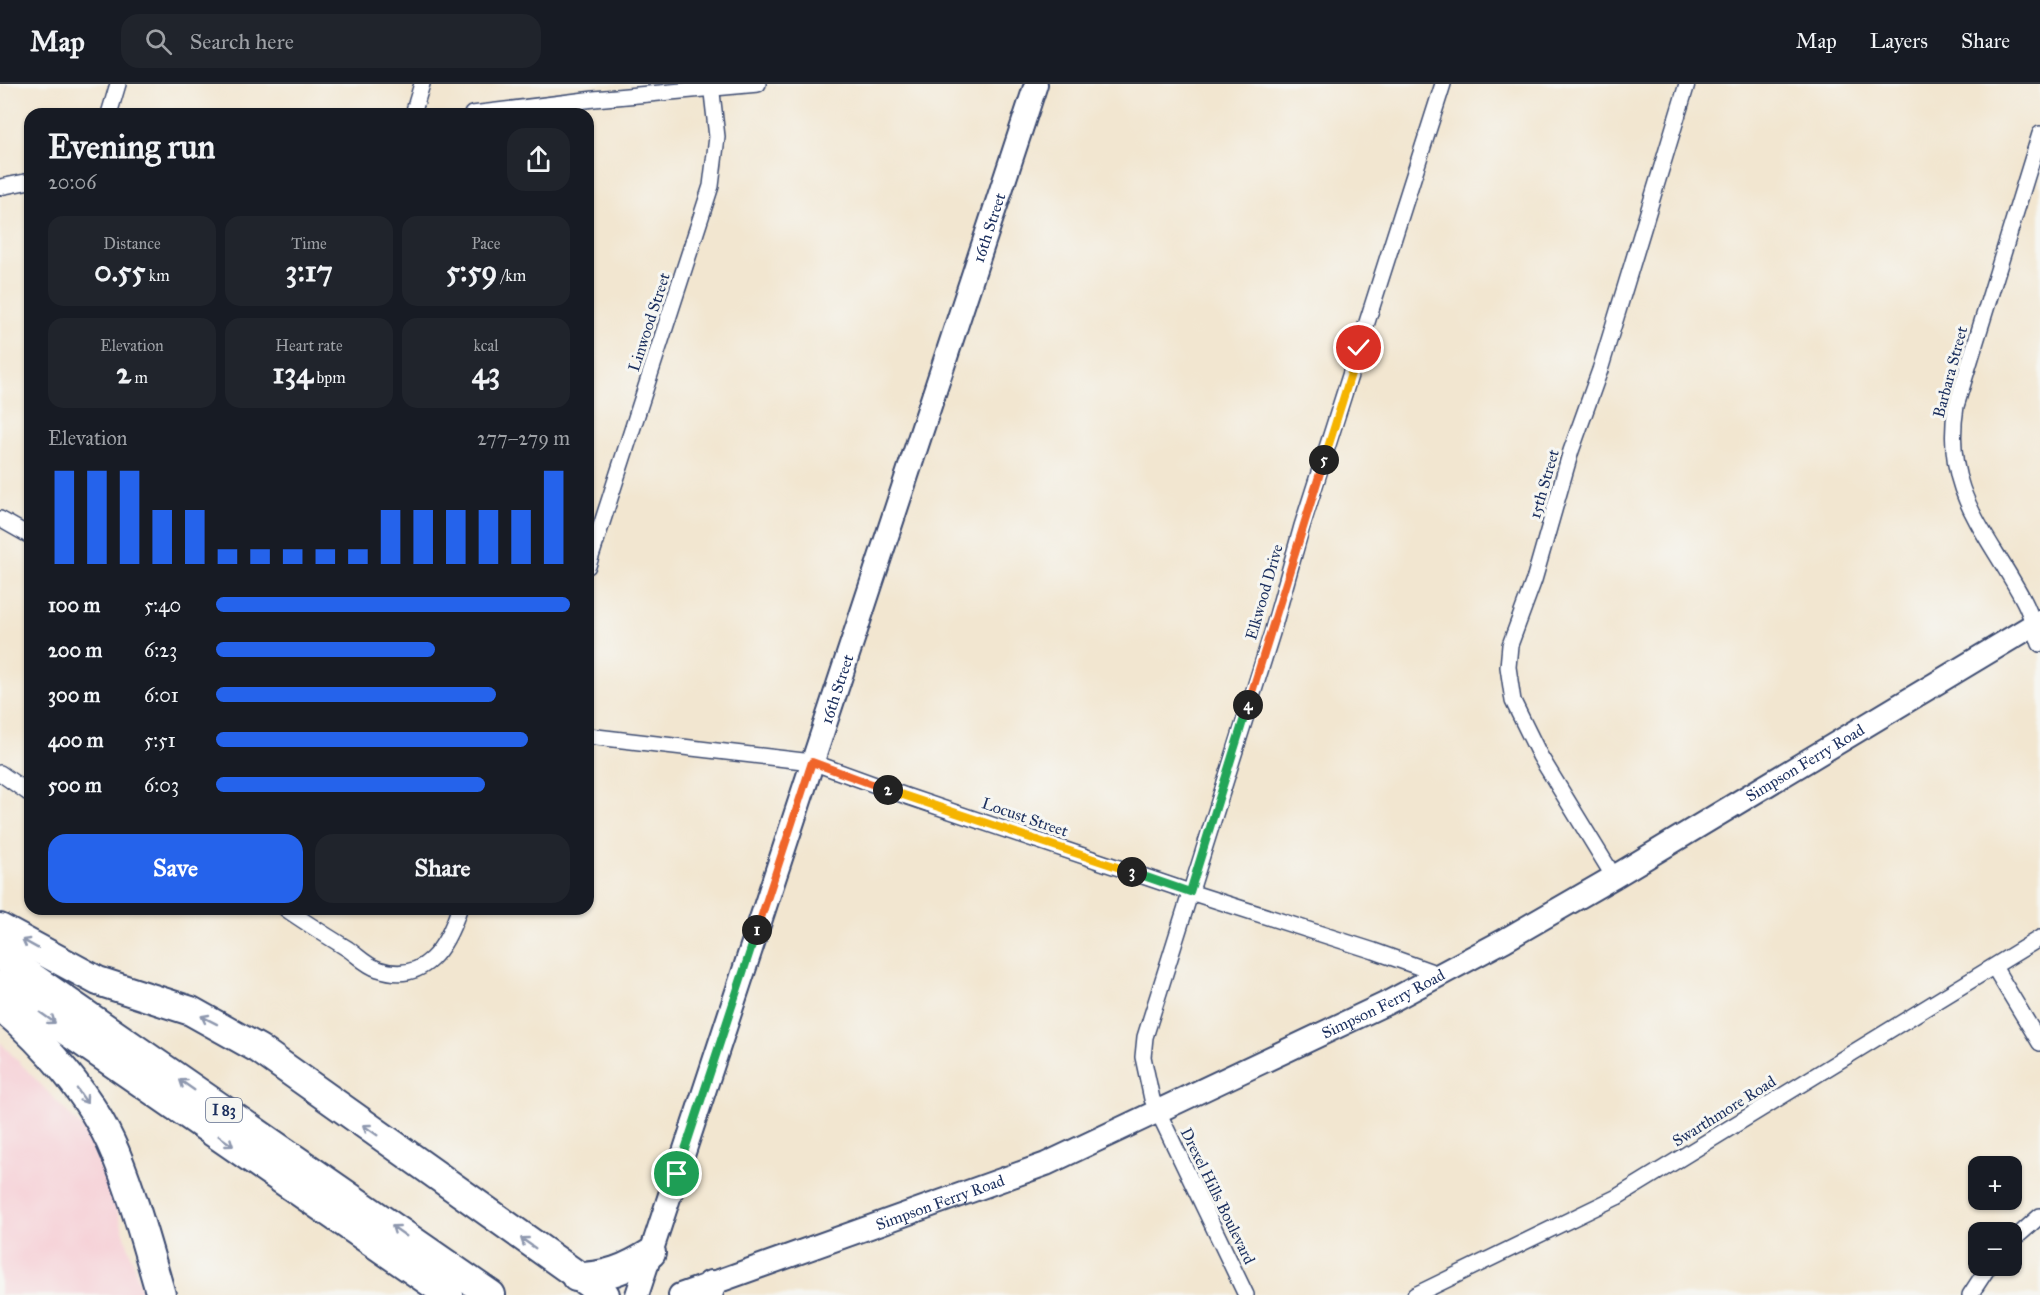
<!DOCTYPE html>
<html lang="en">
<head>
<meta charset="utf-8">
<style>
	body { margin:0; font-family:"IM FELL Great Primer",serif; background:#20242c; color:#f1f3f6; height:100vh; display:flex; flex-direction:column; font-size:22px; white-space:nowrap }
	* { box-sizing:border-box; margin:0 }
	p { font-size:20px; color:#9ea1a6 }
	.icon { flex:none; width:33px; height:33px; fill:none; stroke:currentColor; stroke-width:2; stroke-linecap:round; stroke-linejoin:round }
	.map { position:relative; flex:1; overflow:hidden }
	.sheet { position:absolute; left:24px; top:24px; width:570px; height:807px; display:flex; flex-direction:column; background:#171b24; border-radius:18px; box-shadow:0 2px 4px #0004 }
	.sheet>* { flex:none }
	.fabs { position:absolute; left:1968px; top:1072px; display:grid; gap:12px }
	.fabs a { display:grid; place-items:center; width:54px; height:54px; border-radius:12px; background:#171b24; box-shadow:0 2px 4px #0004; font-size:30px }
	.pin { position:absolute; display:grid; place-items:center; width:51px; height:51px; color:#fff; margin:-26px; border:3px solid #fff; border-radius:50%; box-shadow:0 2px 6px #0007 }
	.km { position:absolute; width:30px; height:30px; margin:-15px; border-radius:50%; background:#222; color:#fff; font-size:16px; line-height:30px; text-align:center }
	.round { display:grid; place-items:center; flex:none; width:63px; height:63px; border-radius:18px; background:#20242c }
	.summary { display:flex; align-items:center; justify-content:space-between; height:102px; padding:0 24px }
	h1 { font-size:33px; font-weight:700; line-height:45px }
	.metrics { display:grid; grid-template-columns:repeat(3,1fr); gap:9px; height:102px; padding:6px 24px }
	.metrics div { display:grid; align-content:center; border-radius:15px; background:#20242c; text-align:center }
	.metrics b { font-size:30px; font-weight:700 }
	.metrics small { font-size:16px; font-weight:400 }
	.metrics p { font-size:16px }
	.chart { height:168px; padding:12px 24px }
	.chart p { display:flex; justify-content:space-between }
	.chart svg { width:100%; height:108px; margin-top:6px; stroke:#2563eb; stroke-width:6 }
	.cta { display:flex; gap:12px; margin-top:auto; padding:12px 24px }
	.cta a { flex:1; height:69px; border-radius:18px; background:#2563eb; color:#fff; font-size:24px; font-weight:700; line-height:69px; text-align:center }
	.cta a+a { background:#20242c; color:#f1f3f6 }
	ul { padding:0 24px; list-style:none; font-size:20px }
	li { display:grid; grid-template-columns:96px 72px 1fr; align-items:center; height:45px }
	li i { height:15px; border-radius:8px; background:#2563eb }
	header { display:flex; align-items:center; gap:36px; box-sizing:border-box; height:84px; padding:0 30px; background:#171b24; border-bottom:2px solid #363941 }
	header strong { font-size:28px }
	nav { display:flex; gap:33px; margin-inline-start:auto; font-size:21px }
	.search { width:420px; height:54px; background:#20242c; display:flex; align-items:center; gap:15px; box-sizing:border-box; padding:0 21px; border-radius:18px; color:#9ea1a6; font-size:22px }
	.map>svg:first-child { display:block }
	.built { fill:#f6cfd6 }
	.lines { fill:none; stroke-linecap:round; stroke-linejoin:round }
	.street-casing { stroke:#3b4a6f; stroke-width:18 }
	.secondary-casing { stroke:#3b4a6f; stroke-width:26 }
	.highway-casing { stroke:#3b4a6f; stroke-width:32 }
	.street { stroke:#fff; stroke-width:15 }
	.secondary { stroke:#fff; stroke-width:22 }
	.highway { stroke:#fff; stroke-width:28 }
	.oneway { stroke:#8d97ae }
	.split-1-casing { stroke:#fff; stroke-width:12 }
	.split-2-casing { stroke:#fff; stroke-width:12 }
	.split-3-casing { stroke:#fff; stroke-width:12 }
	.split-4-casing { stroke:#fff; stroke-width:12 }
	.split-5-casing { stroke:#fff; stroke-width:12 }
	.split-6-casing { stroke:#fff; stroke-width:12 }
	.split-1 { stroke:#22a559; stroke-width:8 }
	.split-2 { stroke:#f0652b; stroke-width:8 }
	.split-3 { stroke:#f5b400; stroke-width:8 }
	.split-4 { stroke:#22a559; stroke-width:8 }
	.split-5 { stroke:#f0652b; stroke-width:8 }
	.split-6 { stroke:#f5b400; stroke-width:8 }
	.labels { text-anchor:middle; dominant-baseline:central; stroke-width:6; stroke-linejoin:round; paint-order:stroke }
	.shield { fill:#f6f6f2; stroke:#5d6b8a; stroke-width:1.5 }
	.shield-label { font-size:15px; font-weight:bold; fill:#1b2f5e }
	.street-label { font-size:16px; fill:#1b2f5e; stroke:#f6f6f2 }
</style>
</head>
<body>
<header>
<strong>Map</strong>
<div class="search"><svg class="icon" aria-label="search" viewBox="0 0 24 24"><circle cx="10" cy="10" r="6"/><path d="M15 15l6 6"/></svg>Search here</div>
<nav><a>Map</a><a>Layers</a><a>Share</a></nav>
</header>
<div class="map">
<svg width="2040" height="1211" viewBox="0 0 2040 1211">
	<rect width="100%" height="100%" fill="#f6f6f2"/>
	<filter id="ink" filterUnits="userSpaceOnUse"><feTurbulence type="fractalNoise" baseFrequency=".0167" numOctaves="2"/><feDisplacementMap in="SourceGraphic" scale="12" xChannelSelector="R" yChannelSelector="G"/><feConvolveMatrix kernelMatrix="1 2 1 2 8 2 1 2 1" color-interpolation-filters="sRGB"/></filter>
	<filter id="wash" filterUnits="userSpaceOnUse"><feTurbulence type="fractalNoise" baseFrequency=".008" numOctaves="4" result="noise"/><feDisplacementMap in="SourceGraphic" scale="24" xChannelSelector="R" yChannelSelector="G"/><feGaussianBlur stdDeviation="1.35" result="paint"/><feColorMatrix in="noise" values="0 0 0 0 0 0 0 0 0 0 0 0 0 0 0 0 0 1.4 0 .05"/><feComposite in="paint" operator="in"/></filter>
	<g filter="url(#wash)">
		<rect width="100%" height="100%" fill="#f2e6d0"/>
		<polygon class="built" points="0,958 89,1051 119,1132 143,1211 0,1211"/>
	</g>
	<g filter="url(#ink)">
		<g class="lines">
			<defs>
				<g id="street">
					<polyline points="109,30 118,0"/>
					<polyline points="413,30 422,0"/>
					<polyline points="472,30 594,15 758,0"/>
					<path d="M2040,50L1956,322C1942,408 1987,447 2024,517C2031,530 2035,546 2040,560"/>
					<polyline points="0,103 30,97"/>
					<polyline points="0,435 30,452"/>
					<polyline points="588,482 711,102 717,53 711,0"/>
					<polyline points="588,652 812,678 906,712 1190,808 1374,867 1441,891"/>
					<polyline points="0,689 30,710"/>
					<polyline points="1614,793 1540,672 1513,617 1508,583 1510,561 1534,496 1571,367 1600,286 1687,0"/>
					<path d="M286,825C306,839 327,852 348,865C358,872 367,882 378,885C425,901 447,862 459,825"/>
					<polyline points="1994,883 2040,959"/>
					<polyline points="2012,1157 2040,1132"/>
					<polyline points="1246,1211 1152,1015 1143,973 1145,953 1272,549 1302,442 1443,0"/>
					<polyline points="1415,1211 1617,1113 2040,854"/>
					<polyline points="1970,1211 1989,1182"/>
				</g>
				<g id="secondary">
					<path id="s1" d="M637,1211L1036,0"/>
					<path id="s2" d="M680,1211L1046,1080L1387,919L1505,856L1614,793L2040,537"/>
				</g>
				<g id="highway">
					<polyline points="0,844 98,897 191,927 259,965 605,1211"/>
					<polyline points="0,871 491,1211"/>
					<polyline points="0,901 449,1211"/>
					<path d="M0,922C45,959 92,1013 115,1068C134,1114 147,1163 161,1211"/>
					<path d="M576,1193C606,1193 626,1185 651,1169"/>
					<polyline points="708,1211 711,1201"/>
				</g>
			</defs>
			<use href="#street" class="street-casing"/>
			<use href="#secondary" class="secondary-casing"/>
			<use href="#highway" class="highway-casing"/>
			<use href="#street" class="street"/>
			<use href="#secondary" class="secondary"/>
			<use href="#highway" class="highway"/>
		</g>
		<defs><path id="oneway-shaft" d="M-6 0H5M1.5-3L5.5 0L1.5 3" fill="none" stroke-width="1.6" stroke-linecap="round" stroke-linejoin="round" transform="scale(1.5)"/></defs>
		<g class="oneway">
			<use href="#oneway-shaft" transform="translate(30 860) rotate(-151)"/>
			<use href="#oneway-shaft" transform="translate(48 934) rotate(35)"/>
			<use href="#oneway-shaft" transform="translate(209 936) rotate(-153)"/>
			<use href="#oneway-shaft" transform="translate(187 1001) rotate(-145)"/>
			<use href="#oneway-shaft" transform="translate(82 1012) rotate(55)"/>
			<use href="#oneway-shaft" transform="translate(370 1046) rotate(-145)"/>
			<use href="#oneway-shaft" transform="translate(226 1057) rotate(35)"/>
			<use href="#oneway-shaft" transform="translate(399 1147) rotate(-145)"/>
			<use href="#oneway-shaft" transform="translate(528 1159) rotate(-145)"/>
		</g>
	</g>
	<g class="lines" filter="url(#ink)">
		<defs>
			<polyline id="split-1" points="677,1090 757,846"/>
			<polyline id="split-2" points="757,846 812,678 888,706"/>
			<polyline id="split-3" points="888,706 1132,788"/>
			<polyline id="split-4" points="1132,788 1190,808 1248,621"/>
			<polyline id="split-5" points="1248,621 1324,376"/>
			<polyline id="split-6" points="1324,376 1359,264"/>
		</defs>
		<use href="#split-1" class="split-1-casing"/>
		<use href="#split-2" class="split-2-casing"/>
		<use href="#split-3" class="split-3-casing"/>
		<use href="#split-4" class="split-4-casing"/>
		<use href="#split-5" class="split-5-casing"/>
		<use href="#split-6" class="split-6-casing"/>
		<use href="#split-1" class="split-1"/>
		<use href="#split-2" class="split-2"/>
		<use href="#split-3" class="split-3"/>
		<use href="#split-4" class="split-4"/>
		<use href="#split-5" class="split-5"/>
		<use href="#split-6" class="split-6"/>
	</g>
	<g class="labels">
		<rect class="shield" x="206" y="1014" width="36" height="24" rx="4.5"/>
		<g class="shield-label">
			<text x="224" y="1026">I 83</text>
		</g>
		<g class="street-label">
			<text stroke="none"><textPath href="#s1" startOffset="1124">16th Street</textPath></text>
			<text transform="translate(649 238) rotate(-72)">Linwood Street</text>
			<text transform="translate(1950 288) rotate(-75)">Barbara Street</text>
			<text transform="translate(1544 400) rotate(-74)">15th Street</text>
			<text transform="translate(1264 508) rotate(-74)">Elkwood Drive</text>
			<text stroke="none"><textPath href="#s1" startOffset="638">16th Street</textPath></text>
			<text stroke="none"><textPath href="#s2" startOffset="1248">Simpson Ferry Road</textPath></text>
			<text transform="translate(1025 733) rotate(19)">Locust Street</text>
			<text stroke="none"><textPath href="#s2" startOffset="762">Simpson Ferry Road</textPath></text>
			<text transform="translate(1724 1027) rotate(-32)">Swarthmore Road</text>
			<text transform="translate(1218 1112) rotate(64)">Drexel Hills Boulevard</text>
			<text stroke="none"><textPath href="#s2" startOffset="276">Simpson Ferry Road</textPath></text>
		</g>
	</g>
</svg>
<div class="fabs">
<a>+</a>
<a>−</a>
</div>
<div class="pin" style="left:677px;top:1090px;background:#1e9e55"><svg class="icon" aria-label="arrive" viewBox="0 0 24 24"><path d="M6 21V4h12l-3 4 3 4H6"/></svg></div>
<div class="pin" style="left:1359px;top:264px;background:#d93025"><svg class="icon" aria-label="check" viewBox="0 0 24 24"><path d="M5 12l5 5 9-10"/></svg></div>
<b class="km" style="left:757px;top:846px">1</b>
<b class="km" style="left:888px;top:706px">2</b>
<b class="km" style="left:1132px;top:788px">3</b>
<b class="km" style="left:1248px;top:621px">4</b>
<b class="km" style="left:1324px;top:376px">5</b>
<section class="sheet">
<div class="summary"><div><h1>Evening run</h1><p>20:06</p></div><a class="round"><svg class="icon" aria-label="share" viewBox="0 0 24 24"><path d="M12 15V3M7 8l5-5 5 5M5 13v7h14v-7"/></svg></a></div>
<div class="metrics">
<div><p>Distance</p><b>0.55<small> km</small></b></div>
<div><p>Time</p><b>3:17</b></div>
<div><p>Pace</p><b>5:59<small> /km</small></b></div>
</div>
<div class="metrics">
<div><p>Elevation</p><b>2<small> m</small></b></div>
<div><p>Heart rate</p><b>134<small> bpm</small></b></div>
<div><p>kcal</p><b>43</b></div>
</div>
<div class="chart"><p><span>Elevation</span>277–279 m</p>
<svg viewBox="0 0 160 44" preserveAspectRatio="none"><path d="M5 44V6M15 44V6M25 44V6M35 44V22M45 44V22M55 44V38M65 44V38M75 44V38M85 44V38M95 44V38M105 44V22M115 44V22M125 44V22M135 44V22M145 44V22M155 44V6"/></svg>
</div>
<ul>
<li><b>100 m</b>5:40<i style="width:100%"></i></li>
<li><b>200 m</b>6:23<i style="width:62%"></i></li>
<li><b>300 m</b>6:01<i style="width:79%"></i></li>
<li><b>400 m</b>5:51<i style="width:88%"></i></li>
<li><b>500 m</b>6:03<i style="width:76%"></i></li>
</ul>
<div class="cta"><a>Save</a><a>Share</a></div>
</section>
</div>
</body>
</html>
